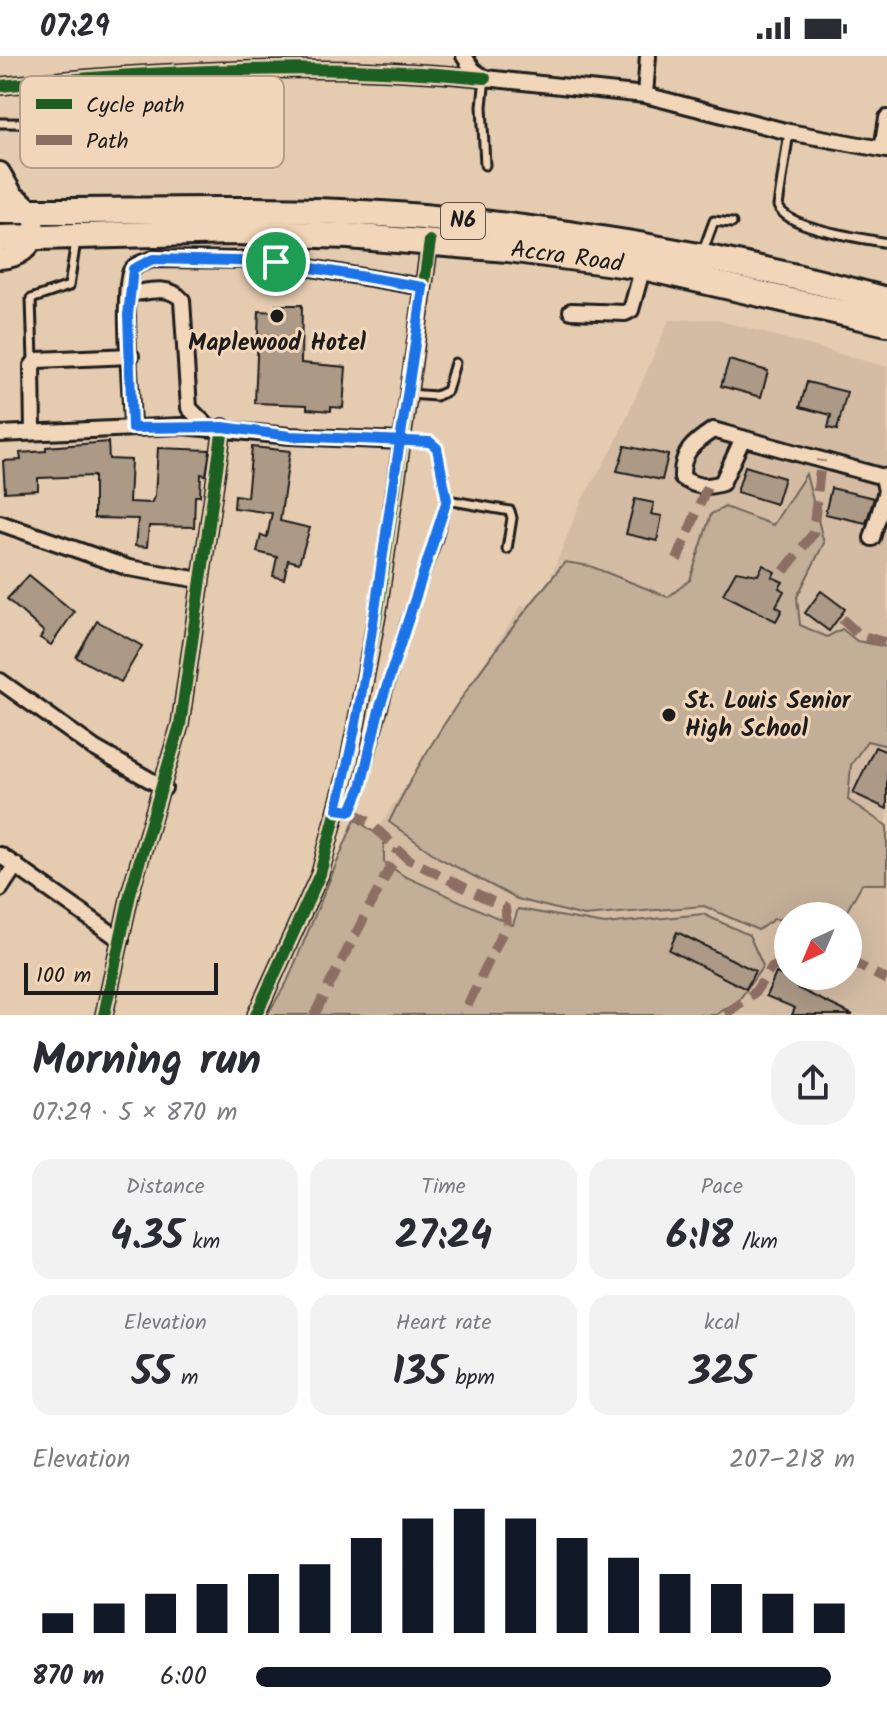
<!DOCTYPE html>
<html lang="en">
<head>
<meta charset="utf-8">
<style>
	body { margin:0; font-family:Kalam,sans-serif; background:#f2f2f3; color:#2b2b33; height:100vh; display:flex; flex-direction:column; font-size:30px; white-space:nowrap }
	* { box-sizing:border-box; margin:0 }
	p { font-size:26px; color:#7c7c81 }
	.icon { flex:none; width:44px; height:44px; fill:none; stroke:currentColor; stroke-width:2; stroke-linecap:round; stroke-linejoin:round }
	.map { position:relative; height:959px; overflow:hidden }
	.panel { display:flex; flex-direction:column; background:#fff; flex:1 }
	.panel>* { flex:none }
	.needle { width:52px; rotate:224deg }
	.fabs { position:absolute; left:774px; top:846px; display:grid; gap:16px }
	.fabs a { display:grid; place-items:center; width:88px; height:88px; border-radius:50%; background:#fff; box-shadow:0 8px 32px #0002; font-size:40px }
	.scale { position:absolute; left:24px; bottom:20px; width:194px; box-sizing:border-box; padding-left:8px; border:4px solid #1c1c1c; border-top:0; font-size:22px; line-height:28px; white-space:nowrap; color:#1c1c1c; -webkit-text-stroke:6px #f2d6b9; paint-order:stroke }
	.pin { position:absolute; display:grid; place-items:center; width:68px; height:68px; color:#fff; margin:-34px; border:4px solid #fff; border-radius:50%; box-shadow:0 2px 8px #0007 }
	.round { display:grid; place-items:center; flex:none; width:84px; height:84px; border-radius:32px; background:#f2f2f3 }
	.head { display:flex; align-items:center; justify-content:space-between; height:136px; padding:0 32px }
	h1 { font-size:44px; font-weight:600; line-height:60px }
	.stats { display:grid; grid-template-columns:repeat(3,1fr); gap:12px; height:136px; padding:8px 32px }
	.stats div { display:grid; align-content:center; border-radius:20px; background:#f2f2f3; text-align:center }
	.stats b { font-size:40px; font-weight:600 }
	.stats small { font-size:22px; font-weight:400 }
	.stats p { font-size:22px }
	.chart { height:224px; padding:16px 32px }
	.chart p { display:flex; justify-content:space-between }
	.chart svg { width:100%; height:144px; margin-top:8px; stroke:#111827; stroke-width:6 }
	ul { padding:0 32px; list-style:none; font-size:26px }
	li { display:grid; grid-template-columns:128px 96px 1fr; align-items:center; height:60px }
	li i { height:20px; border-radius:10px; background:#111827 }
	.status { display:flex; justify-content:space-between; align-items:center; height:56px; padding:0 40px; background:#fff; direction:ltr }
	.status svg { height:22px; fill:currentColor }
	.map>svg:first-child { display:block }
	.built { fill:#d4bca4; fill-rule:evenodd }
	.green { fill:#c3ae97; stroke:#70655a; stroke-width:2 }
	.building { fill:#ac9a87; stroke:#1c1c1c; stroke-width:2 }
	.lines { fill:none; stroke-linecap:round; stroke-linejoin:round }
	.service-casing { stroke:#1c1c1c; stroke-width:13 }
	.minor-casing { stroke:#1c1c1c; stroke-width:20 }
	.tertiary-casing { stroke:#1c1c1c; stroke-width:24 }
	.trunk-casing { stroke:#1c1c1c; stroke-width:30 }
	.service { stroke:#f2d6b9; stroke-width:7 }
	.minor { stroke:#f2d6b9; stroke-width:14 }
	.tertiary { stroke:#f2d6b9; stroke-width:18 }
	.trunk { stroke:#f2d6b9; stroke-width:24 }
	.quiet { stroke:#8d6e63; stroke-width:10; stroke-dasharray:20 10; stroke-linecap:butt }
	.cycleway-casing { stroke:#f2d6b9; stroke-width:17 }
	.cycleway { stroke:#1b5e20; stroke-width:12 }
	.route-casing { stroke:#fff; stroke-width:16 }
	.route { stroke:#1a73e8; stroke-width:10 }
	.poi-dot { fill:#1c1c1c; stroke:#f2d6b9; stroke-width:3 }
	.labels { text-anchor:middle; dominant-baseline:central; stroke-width:6; stroke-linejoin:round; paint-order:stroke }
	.shield { fill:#f2d6b9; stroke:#5c544b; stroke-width:2 }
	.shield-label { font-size:22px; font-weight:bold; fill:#1c1c1c }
	.street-label { font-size:24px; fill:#1c1c1c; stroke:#f2d6b9 }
	.poi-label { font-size:24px; font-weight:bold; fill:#1c1c1c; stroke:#f2d6b9 }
	.key { fill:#f2d6b9; stroke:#b29e8a; stroke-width:2 }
	.key-label { font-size:22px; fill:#1c1c1c }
</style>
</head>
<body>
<div class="status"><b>07:29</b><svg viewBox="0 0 49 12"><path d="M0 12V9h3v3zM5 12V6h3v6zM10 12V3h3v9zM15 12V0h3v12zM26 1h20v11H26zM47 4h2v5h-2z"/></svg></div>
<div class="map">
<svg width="887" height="959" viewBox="0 0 887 959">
	<rect width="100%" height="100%" fill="#e5cbb0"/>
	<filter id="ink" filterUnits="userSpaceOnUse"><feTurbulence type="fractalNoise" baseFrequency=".0125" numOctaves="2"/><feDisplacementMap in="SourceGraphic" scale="16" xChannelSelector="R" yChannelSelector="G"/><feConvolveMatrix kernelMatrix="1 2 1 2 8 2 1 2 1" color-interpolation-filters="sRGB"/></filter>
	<g filter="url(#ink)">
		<path class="built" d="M714,263L887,311V959H291L295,925L383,765L522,549L538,553L582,443L613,392L669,264ZM788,860H848V920H788Z"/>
		<g class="green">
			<path d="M806,418L824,487L797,541L800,569L827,581L842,573L857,585L887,591V690L867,685L851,709L848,744L887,770V828H862L844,860H788V864L774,863L758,874L704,850L584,860L517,843L439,802L389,766C435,671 498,587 565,506L590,510L668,541L690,524L711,458L725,451L773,469Z"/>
			<polygon points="355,763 384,783 384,806 404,820 513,869 518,853 605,868 703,858 749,879 763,910 739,944 716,959 267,959 287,926"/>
		</g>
		<g class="building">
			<polygon points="276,249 302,249 301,307 346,311 343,352 331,351 331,355 307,353 307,349 255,347 259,255 276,256"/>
			<polygon points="729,304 768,315 761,341 721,330"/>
			<polygon points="807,326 847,336 837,374 828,372 831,359 800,351"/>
			<polygon points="108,386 109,403 131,404 129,446 151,447 155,440 158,392 210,394 206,419 201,418 200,440 195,440 194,471 149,470 147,491 135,490 138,463 94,462 94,420 38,422 38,434 5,436 3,405 21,404 20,397 46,395 46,391"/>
			<polygon points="625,390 668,399 662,424 617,415"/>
			<polygon points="252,391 290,395 280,465 310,472 299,507 288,504 284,523 273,520 277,501 257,496 261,479 267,481 272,457 234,452 235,439 247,441"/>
			<polygon points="745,410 784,422 776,448 737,436"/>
			<polygon points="831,432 874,442 866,467 825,458"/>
			<polygon points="635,443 654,447 651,458 662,460 657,485 626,478"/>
			<polygon points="763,509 775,516 772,521 783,526 779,532 784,535 776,550 782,554 776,565 723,538 736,515 758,519"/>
			<polygon points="29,519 74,556 51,589 40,582 44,576 7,543"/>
			<polygon points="821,535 845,553 829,575 805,557"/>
			<polygon points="97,565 142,590 121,626 76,601"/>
			<polygon points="875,691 887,696 887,753 853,737"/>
			<polygon points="677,876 755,915 746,933 669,894"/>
			<polygon points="776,917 799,927 797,932 853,959 792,959 795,952 766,940"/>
		</g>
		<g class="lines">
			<defs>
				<g id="service">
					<polyline points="485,22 482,50 485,109"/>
					<polyline points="0,67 130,68"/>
					<path d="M789,76L778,150C787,173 863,182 887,187"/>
					<polyline points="703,195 714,165 732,167"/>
					<polyline points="33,304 31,243 69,230 76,185"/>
					<polyline points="409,338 436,340 447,335 455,307"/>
					<polyline points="447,444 510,455 512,462 507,493"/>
					<polyline points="337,753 351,755 361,731 406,566 437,483 447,444 437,392 430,386 403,385"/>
				</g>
				<g id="minor">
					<polyline points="464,0 473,14 485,22 645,39 789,76 887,94"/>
					<path d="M0,30C162,14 323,6 485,22"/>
					<polyline points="645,39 648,0"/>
					<polyline points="882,93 887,62"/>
					<path d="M129,238C147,236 169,228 182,244L189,352L208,371"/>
					<polyline points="571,255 625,257 631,254 643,211"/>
					<path d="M132,372C132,344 121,234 131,215C136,207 145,206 153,203L263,204L423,231"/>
					<polyline points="33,376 32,310 37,304 131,300"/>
					<polyline points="0,378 181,370 290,380 401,385"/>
					<path d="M743,382L722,427C706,432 697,431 682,422C681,397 693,387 713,374L887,422"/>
					<polyline points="0,467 129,512 200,524"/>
					<polyline points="872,482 886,435 883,421"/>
					<polyline points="0,625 94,692 164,732"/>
					<polyline points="0,799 121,884"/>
					<polyline points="0,833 16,809"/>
					<polyline points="104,959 131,834 180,669 223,371"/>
					<polyline points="256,959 320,818 348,711 378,554 430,185"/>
				</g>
				<g id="tertiary">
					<polyline points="0,116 14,140"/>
					<path d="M0,138C22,139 34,152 35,174C33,193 18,202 0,203"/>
				</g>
				<g id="trunk">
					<path d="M0,155C141,156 283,149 423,161C579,175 736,203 887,244"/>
					<path id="s1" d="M0,182L234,176L348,180L508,193L643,211L887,267"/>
				</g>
			</defs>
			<use href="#service" class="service-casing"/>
			<use href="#minor" class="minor-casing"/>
			<use href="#tertiary" class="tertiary-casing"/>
			<use href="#trunk" class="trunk-casing"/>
			<use href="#service" class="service"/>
			<use href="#minor" class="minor"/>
			<use href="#tertiary" class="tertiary"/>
			<use href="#trunk" class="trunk"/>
			<g class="quiet">
				<polyline points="677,504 707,431"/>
				<polyline points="784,515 813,478 821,404"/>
				<polyline points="842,563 859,579 887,587"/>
				<polyline points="351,755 369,766 408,803 505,852 507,867 463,959"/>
				<polyline points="848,904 887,924"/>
				<polyline points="314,959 399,794"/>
				<polyline points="726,959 755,936 772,911 788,908"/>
			</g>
			<defs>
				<g id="cycleway">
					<path d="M0,30C162,14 323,6 485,22"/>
					<polyline points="104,959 131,834 180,669 223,371"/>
					<polyline points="256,959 320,818 348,711 378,554 430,185"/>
				</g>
			</defs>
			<use href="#cycleway" class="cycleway-casing"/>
			<use href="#cycleway" class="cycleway"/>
		</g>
	</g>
	<g class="lines" filter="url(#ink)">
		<defs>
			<path id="route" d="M276,206L153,203L133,213L128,259L132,372L223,371L290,380L430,386L437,392L447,444L379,654L361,731L351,755L337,753C360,662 373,570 386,477C398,395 412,313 423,231L276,206"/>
		</defs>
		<use href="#route" class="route-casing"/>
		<use href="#route" class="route"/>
	</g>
	<g class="poi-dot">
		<circle cx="277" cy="260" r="8"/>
		<circle cx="669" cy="659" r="8"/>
	</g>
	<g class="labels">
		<rect class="shield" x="441" y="147" width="44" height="36" rx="6"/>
		<g class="shield-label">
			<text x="463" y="165">N6</text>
		</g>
		<g class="street-label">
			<text stroke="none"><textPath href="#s1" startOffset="568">Accra Road</textPath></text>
		</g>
		<g class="poi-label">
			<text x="277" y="287">Maplewood Hotel</text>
			<text x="685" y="645" text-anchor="start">St. Louis Senior<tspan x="685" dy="28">High School</tspan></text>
		</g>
	</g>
	<rect x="20" y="20" width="264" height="92" rx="12" class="key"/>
	<rect x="36" y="43" width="36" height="10" fill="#1b5e20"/>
	<rect x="36" y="79" width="36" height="10" fill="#8d6e63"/>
	<g class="key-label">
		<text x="86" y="56">Cycle path</text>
		<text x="86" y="92">Path</text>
	</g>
</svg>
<div class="fabs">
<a><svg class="needle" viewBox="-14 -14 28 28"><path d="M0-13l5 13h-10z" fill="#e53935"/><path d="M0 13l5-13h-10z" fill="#7c7c81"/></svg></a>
</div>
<div class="scale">100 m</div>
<div class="pin" style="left:276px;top:206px;background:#1e9e55"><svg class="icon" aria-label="arrive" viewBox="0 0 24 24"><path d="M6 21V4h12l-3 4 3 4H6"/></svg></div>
</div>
<section class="panel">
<div class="head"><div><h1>Morning run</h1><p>07:29 · 5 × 870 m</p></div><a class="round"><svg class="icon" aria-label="share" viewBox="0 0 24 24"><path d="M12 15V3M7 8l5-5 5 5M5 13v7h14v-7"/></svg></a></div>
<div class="stats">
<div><p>Distance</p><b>4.35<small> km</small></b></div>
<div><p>Time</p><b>27:24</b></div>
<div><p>Pace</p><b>6:18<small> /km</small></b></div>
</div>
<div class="stats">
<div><p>Elevation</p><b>55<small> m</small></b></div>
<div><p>Heart rate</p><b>135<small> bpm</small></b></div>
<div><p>kcal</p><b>325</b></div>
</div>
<div class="chart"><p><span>Elevation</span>207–218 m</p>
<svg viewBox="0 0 160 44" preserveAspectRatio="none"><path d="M5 44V38M15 44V35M25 44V32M35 44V29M45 44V26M55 44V23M65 44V15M75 44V9M85 44V6M95 44V9M105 44V15M115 44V21M125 44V26M135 44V29M145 44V32M155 44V35"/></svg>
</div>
<ul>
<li><b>870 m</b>6:00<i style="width:96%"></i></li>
</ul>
</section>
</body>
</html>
